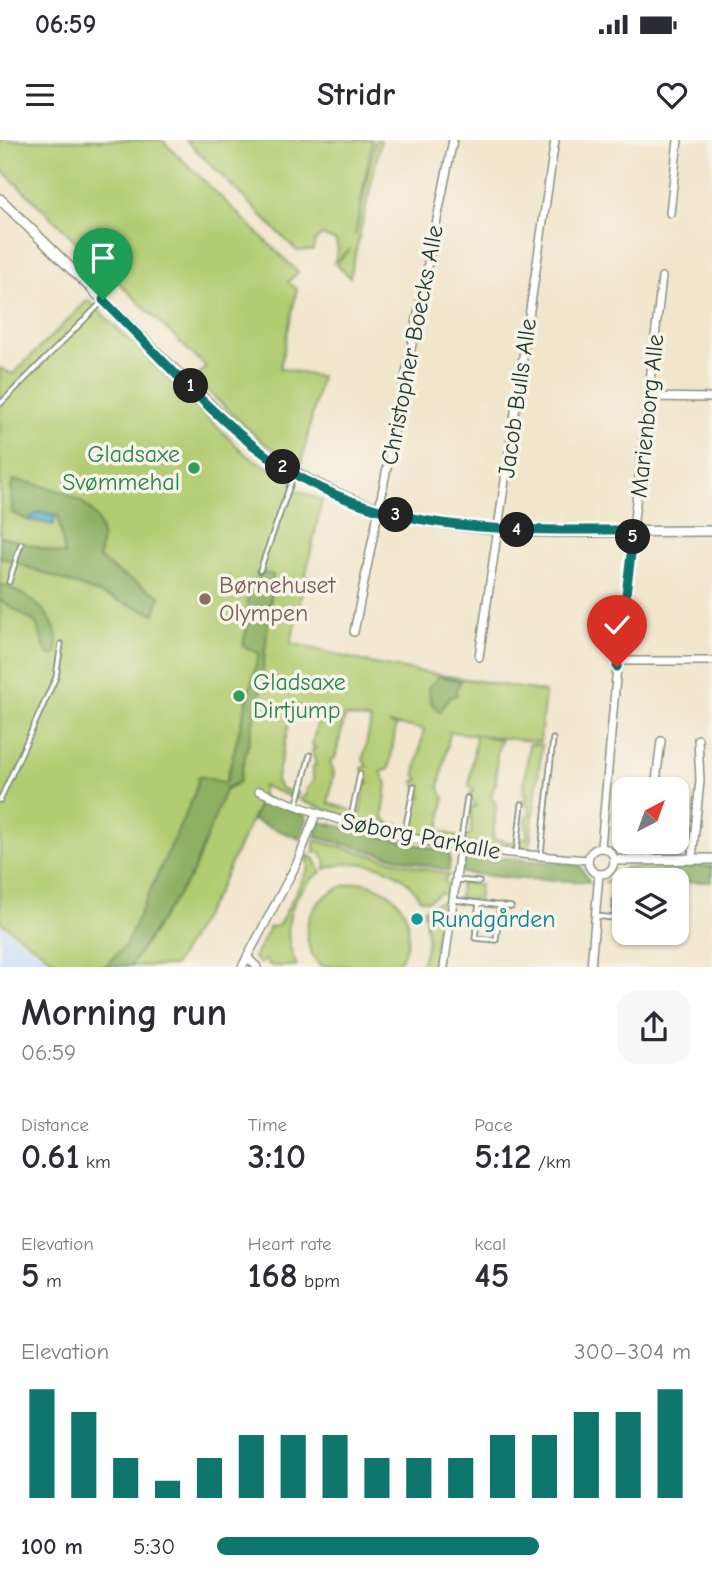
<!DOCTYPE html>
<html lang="en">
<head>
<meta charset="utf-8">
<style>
	body { margin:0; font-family:"Comic Neue",sans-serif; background:#f7f7f7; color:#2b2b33; height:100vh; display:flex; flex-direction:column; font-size:26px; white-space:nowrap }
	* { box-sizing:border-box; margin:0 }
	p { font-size:23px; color:#7c7c81 }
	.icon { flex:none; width:38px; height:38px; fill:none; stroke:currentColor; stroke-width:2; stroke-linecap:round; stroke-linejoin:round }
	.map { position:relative; height:827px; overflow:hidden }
	.sheet { display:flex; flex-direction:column; background:#fff; flex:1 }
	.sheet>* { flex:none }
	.needle { width:46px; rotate:41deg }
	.fabs { position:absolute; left:612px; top:637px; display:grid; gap:14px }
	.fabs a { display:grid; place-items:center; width:77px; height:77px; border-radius:14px; background:#fff; box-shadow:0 2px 5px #0004; font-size:35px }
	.pin { position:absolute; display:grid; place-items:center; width:60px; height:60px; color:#fff; margin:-72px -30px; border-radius:50% 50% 50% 0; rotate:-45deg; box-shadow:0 0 7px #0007 }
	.pin .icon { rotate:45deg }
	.km { position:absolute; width:35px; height:35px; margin:-18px; border-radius:50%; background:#222; color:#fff; font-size:19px; line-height:35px; text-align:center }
	.round { display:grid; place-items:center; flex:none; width:74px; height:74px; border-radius:21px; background:#f7f7f7 }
	.overview { display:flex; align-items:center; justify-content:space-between; height:119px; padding:0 21px }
	h1 { font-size:38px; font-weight:800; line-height:52px }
	.stats { display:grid; grid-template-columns:repeat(3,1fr); gap:10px; height:119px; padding:7px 21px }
	.stats div { display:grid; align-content:center }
	.stats b { font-size:35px; font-weight:800 }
	.stats small { font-size:19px; font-weight:400 }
	.stats p { font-size:19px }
	.chart { height:196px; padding:14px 21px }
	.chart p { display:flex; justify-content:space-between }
	.chart svg { width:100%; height:126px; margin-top:7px; stroke:#0f766e; stroke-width:6 }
	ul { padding:0 21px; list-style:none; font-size:23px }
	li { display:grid; grid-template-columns:112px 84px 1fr; align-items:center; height:52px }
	li i { height:18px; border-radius:9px; background:#0f766e }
	.status { display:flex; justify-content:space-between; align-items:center; height:49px; padding:0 35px; background:#fff; direction:ltr }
	.status svg { height:19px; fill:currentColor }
	header { display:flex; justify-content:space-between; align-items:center; height:91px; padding:0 21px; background:#fff; font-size:32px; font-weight:800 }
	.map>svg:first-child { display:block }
	.built { fill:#c6ddf8 }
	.green { fill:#b2cc72; stroke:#688453; stroke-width:2; fill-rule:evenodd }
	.forest { fill:#8db064; stroke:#56764c; stroke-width:2 }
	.water { fill:#4da8cb; stroke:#367280; stroke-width:2 }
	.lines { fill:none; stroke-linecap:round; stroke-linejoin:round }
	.service-casing { stroke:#889180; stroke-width:7 }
	.minor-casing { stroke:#889180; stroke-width:10 }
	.tertiary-casing { stroke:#889180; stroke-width:12 }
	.service { stroke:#fff; stroke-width:3.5 }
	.minor { stroke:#fff; stroke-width:7 }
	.tertiary { stroke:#fff; stroke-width:9 }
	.route-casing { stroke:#fff; stroke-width:14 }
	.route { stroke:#0f766e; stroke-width:9 }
	.leisure-dot { fill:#2e9e5b; stroke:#f7f3e8; stroke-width:2.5 }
	.education-dot { fill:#8d6e63; stroke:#f7f3e8; stroke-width:2.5 }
	.culture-dot { fill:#0f9aa8; stroke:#f7f3e8; stroke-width:2.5 }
	.labels { text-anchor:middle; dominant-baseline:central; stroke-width:7; stroke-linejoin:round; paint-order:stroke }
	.street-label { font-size:24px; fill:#1f3d34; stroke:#f7f3e8 }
	.leisure-label { font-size:24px; fill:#27864d; stroke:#f7f3e8; text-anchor:end }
	.education-label { font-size:24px; fill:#785e54; stroke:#f7f3e8; text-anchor:start }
	.culture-label { font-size:24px; fill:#0d838f; stroke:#f7f3e8; text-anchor:start }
</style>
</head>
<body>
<div class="status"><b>06:59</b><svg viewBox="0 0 49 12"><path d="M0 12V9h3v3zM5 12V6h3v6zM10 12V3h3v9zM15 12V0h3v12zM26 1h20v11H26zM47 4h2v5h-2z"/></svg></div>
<header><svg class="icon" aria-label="menu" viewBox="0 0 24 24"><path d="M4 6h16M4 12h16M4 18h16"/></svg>Stridr<svg class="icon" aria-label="heart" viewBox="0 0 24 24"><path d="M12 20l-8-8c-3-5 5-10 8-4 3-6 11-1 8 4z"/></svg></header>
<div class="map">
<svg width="712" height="827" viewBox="0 0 712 827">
	<rect width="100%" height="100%" fill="#f7f3e8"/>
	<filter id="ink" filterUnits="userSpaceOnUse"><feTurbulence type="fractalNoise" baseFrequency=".0143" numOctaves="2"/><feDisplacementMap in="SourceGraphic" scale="14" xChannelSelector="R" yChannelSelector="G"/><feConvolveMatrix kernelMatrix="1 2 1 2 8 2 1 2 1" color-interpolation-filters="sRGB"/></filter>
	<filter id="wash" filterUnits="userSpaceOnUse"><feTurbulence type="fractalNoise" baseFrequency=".00686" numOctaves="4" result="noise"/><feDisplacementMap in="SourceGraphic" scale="28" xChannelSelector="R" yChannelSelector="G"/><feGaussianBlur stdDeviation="1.57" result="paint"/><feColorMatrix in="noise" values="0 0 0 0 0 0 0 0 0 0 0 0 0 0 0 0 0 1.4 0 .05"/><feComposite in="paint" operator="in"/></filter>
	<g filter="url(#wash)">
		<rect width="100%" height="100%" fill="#f1e5cb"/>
		<polygon class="built" points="0,785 37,812 65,826 0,826"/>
		<g class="green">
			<polygon points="0,0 162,0 298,132 288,142 297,149 280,228 321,237 301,325 262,302 195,239 206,227 0,28"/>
			<polygon points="186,0 372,0 355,96 375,0 381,0 350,137 336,124 351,109 334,122 338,110 336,101 322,95 315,101 313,110 297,111"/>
			<path d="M88,160L245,314L296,344L295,350L322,360L291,503L374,524L545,552L540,602L478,595L501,600L497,613L496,642L491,656L496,664L493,699L515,703L514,708L463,702L464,696L471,694V668L476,666L469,656L474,650L469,647L476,595L450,592L439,647L444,658L439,691L459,697L458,701L407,692L414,686L418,659L422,657L414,641L419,640L415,634L424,589L389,584L396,586L389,629L381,632L387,644L383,677L388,683L404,686L403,691L354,678L360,674L364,645L369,643L362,628L367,626L363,620L371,580L345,576L335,618L330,621L334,633L328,663L351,670L349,677L301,661V657L307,655L306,650L313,641V626L316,625L312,610L316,608L312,605L320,571L293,566L276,642L282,649L298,653L296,659L263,646L262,657L216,755L174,826H130L157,787L125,826L63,827L0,782V228L13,234ZM271,452L261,549L239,642L223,652L258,520ZM212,681L193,732L173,762Z"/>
			<polygon points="529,604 542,605 529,709 519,707 521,700 527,697 526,676 531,674 526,663 523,663 523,659 529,657 527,653 523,654"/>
			<path d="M314,700L449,735L444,740L448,745L446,756L440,753L428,761L420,759C401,725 359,716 325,729L326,722L320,712L314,713Z"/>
			<path d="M307,715L315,719L321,732C288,754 280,792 297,826H271L265,820L260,824L254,818L269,788L279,785L309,727Z"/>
			<path d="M360,742C405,750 422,788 397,826H320C289,788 316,748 360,742Z"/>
			<polygon points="461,743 480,745 478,760 459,758"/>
			<polygon points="441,761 446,761 439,767 433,826 421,826 428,801 424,769"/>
		</g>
		<g class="forest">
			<path d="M14,340C44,345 93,354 101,390C103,399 100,409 99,418C119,436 138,442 160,456L155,474L0,417V396L65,415L58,375L39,372L28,380L12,373L11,347Z"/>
			<polygon points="260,432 273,435 261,549 239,642 226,648 193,732 130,826 105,826 125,806 194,655 199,636 226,643 259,513 243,506 247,486 247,460"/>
			<path d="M0,444C31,455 64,478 56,515L47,514L36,483L0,460Z"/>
			<polygon points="439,536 461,541 456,549 457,555 449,557 440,572 431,563 428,548"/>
			<polygon points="262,657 305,675 307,679 300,699 252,680"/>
			<polygon points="320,682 445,711 450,715 449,731 316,697"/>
			<polygon points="469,715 579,725 590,742 521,739 462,733 464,718"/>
			<polygon points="712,726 712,742 605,742 626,727"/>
		</g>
		<polygon class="water" points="39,372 55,375 54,385 28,380"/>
	</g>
	<g filter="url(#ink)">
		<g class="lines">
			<defs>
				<g id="service">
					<polyline points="0,264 102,162"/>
					<polyline points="260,430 294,334"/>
					<polyline points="9,442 21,404"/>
					<polyline points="0,660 56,537 61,504"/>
					<polyline points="297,664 310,615"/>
					<polyline points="350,682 360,634"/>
					<polyline points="404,695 414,646"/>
					<polyline points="460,707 467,658"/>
					<polyline points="516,714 522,664"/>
					<polyline points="541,714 553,599"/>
					<polyline points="457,740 479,742"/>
					<polyline points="454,760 511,767"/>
					<polyline points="479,763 475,798 496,800 500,765"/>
					<polyline points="595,776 615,778 615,758"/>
				</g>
				<g id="minor">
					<polyline points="670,73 678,0"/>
					<polyline points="649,257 712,258"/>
					<polyline points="354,492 453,0"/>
					<polyline points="479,517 555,0"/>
					<polyline points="618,521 712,521"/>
					<polyline points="655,649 661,601"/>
					<path d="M259,651C372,698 466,711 588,720"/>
					<polyline points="601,707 617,527 662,137"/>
					<circle cx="601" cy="721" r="13"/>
					<polyline points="648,719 649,702"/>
					<polyline points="692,719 700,641 698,599"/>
					<polyline points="247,817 257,827"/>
					<polyline points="242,827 297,723 316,674"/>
					<polyline points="444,827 460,709"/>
					<polyline points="591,827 599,734"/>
				</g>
				<g id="tertiary">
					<path d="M0,59L240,294C387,413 536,390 712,391"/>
					<polyline points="615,720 712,719"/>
				</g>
			</defs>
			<use href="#service" class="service-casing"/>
			<use href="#minor" class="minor-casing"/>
			<use href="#tertiary" class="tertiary-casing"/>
			<use href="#service" class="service"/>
			<use href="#minor" class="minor"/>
			<use href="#tertiary" class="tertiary"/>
		</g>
	</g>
	<g class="lines" filter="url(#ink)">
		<defs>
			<path id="route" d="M103,160C158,214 219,285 283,327C389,396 513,390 634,390L617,527"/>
		</defs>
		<use href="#route" class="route-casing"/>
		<use href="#route" class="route"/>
	</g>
	<g class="leisure-dot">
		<circle cx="194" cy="328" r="7"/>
		<circle cx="239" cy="556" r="7"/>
	</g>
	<circle class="education-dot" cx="205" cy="459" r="7"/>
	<circle class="culture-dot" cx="417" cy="779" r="7"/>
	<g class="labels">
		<g class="street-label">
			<text transform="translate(412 205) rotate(-79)">Christopher Boecks Alle</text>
			<text transform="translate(517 258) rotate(-82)">Jacob Bulls Alle</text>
			<text transform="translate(647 276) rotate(-84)">Marienborg Alle</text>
			<text transform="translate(421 696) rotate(11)">Søborg Parkalle</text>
		</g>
		<g class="leisure-label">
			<text x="180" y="314">Gladsaxe<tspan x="180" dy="28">Svømmehal</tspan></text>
			<text x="253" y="542" text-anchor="start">Gladsaxe<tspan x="253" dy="28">Dirtjump</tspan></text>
		</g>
		<g class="education-label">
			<text x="219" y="445">Børnehuset<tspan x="219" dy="28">Olympen</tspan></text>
		</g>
		<g class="culture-label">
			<text x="431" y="779">Rundgården</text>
		</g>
	</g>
</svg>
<div class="fabs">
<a><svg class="needle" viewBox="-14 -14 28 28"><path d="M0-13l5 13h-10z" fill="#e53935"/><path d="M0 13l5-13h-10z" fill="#7c7c81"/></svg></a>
<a><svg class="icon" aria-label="layers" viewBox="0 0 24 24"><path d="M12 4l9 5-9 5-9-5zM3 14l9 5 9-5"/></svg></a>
</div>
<div class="pin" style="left:103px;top:160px;background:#1e9e55"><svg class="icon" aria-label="arrive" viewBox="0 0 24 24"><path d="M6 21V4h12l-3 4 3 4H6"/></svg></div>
<div class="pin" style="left:617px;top:527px;background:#d93025"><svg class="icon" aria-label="check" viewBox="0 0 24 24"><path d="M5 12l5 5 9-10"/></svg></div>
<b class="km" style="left:191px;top:246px">1</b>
<b class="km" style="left:283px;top:327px">2</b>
<b class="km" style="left:396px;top:375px">3</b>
<b class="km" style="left:517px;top:390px">4</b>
<b class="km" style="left:633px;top:397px">5</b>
</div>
<section class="sheet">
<div class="overview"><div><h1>Morning run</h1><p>06:59</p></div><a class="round"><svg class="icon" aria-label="share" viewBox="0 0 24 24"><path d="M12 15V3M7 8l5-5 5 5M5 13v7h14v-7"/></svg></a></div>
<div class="stats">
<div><p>Distance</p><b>0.61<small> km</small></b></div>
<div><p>Time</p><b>3:10</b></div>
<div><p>Pace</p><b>5:12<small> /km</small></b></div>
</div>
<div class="stats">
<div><p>Elevation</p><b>5<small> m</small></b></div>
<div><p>Heart rate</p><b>168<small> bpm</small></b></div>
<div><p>kcal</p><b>45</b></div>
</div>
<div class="chart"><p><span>Elevation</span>300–304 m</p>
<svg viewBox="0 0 160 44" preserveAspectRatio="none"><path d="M5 44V6M15 44V14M25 44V30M35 44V38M45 44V30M55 44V22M65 44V22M75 44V22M85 44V30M95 44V30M105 44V30M115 44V22M125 44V22M135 44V14M145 44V14M155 44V6"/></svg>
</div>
<ul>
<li><b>100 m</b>5:30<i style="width:68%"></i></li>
</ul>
</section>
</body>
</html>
